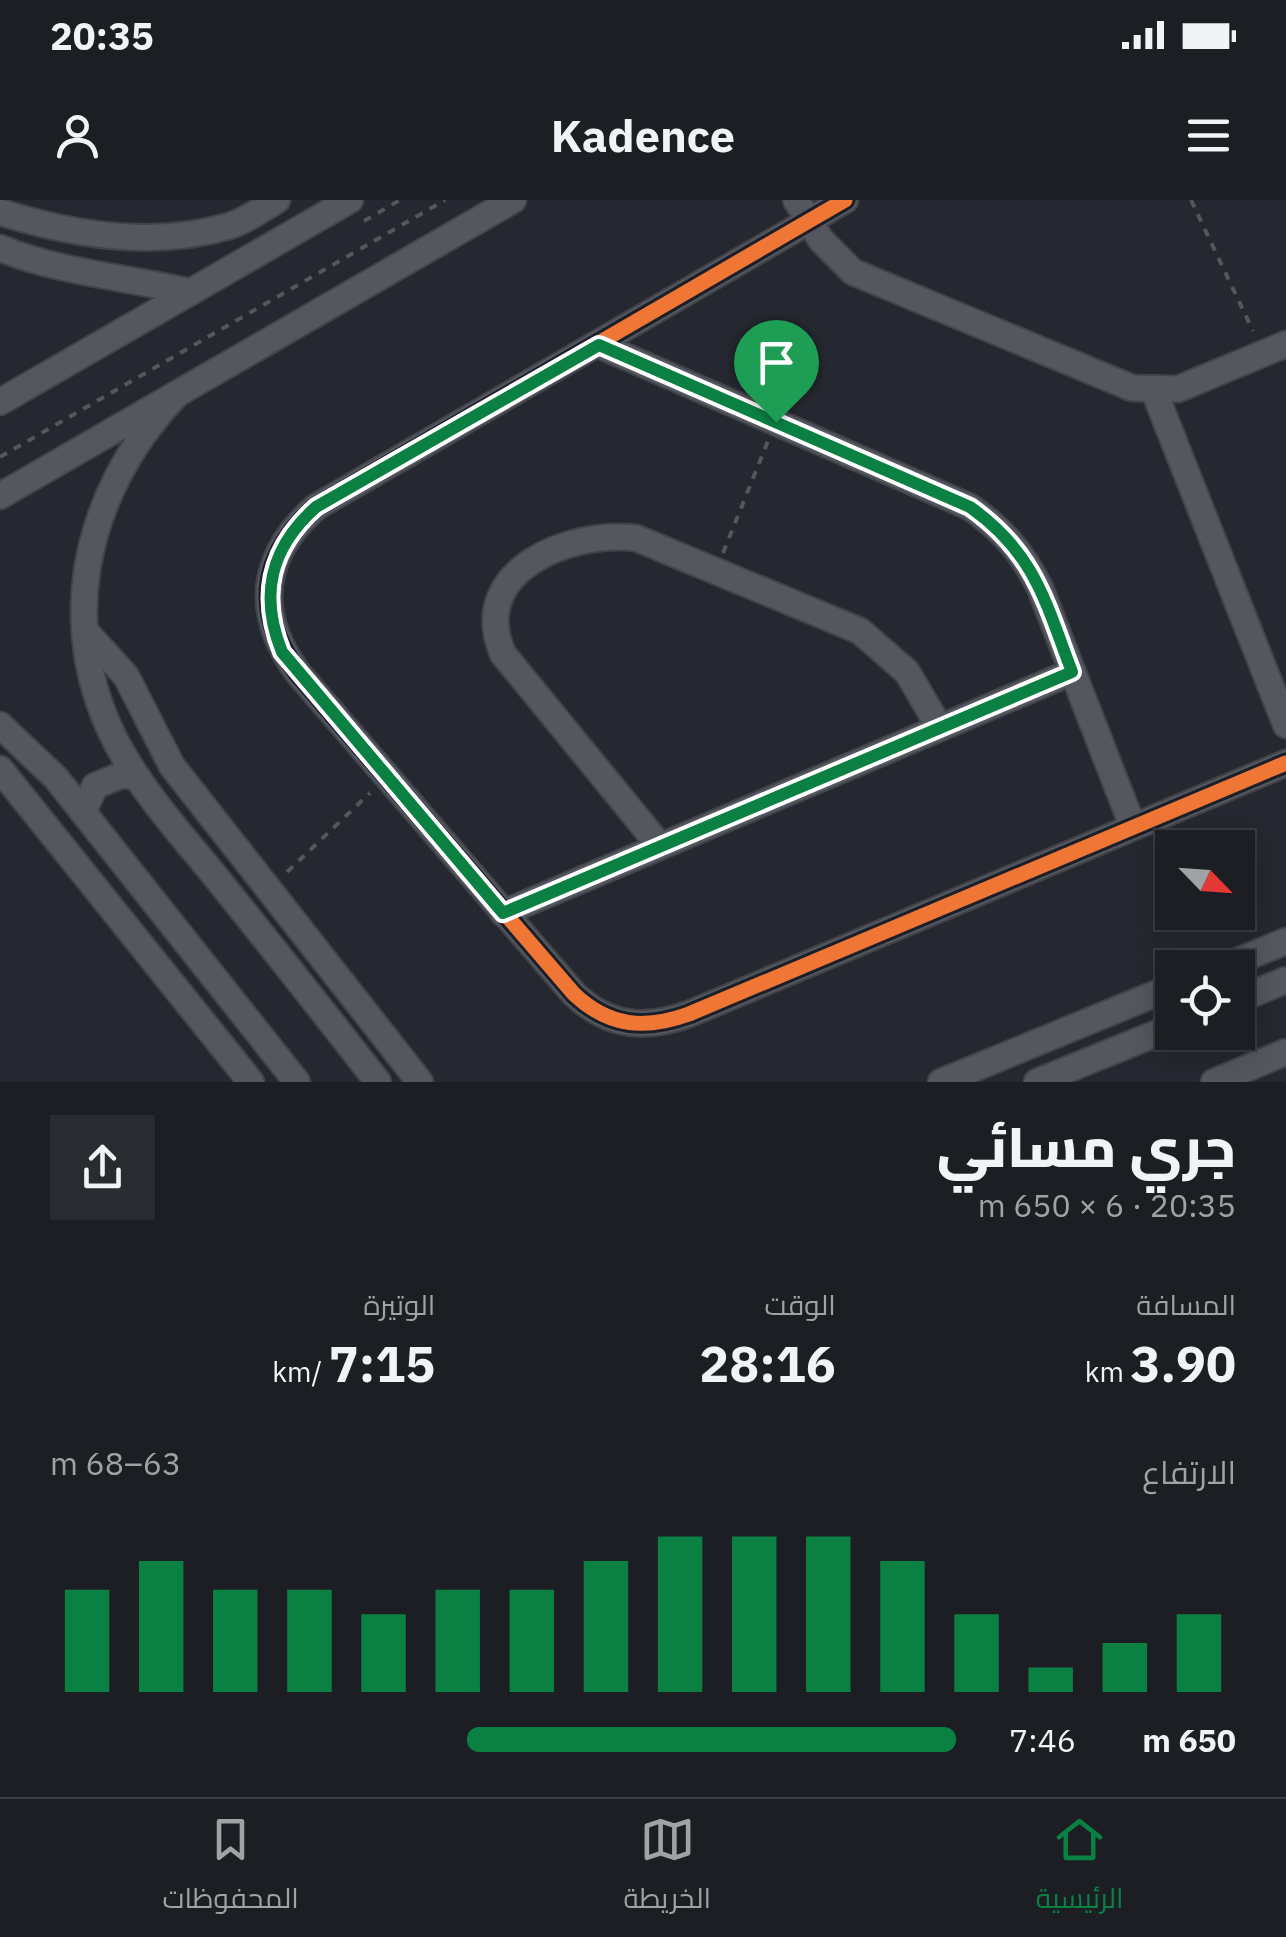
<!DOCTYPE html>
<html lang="ar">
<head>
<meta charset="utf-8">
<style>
	body { margin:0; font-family:"IBM Plex Sans",Cairo,sans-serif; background:#292b31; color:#f1f3f6; direction:rtl; height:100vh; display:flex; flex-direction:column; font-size:38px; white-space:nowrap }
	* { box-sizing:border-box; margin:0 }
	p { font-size:32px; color:#a0a2a6 }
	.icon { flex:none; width:55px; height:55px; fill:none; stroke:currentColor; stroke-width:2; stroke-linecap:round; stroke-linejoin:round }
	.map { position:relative; height:882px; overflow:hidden; direction:ltr }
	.panel { display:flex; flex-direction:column; background:#1c1e24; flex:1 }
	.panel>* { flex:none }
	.needle { width:65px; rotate:115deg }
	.tools { position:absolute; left:1155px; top:630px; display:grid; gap:20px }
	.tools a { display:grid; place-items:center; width:100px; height:100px; border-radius:0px; background:#1c1e24; box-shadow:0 5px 25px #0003,0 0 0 2px #3a3c41; font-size:50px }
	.pin { position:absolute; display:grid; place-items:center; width:85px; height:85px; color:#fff; margin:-102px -42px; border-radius:50% 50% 50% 0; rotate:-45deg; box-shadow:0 0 10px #0007 }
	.pin .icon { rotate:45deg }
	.round { display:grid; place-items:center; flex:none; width:105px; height:105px; border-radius:0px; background:#292b31 }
	.summary { display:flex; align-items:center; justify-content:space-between; height:170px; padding:0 50px }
	h1 { font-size:55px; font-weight:800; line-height:75px }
	.figures { display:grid; grid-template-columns:repeat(3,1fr); gap:15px; height:170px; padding:10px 50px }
	.figures div { display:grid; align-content:center }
	.figures b { font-size:50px; font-weight:800 }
	.figures small { font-size:28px; font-weight:400 }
	.figures p { font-size:28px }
	.chart { height:280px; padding:20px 50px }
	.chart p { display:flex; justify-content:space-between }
	.chart svg { width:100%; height:180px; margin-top:10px; stroke:#0b8043; stroke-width:6 }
	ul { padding:0 50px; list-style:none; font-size:32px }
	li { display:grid; grid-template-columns:160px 120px 1fr; align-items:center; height:75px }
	li i { height:25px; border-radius:12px; background:#0b8043 }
	.status { display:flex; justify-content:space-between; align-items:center; height:70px; padding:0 50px; background:#1c1e24; direction:ltr }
	.status svg { height:28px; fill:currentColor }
	header { display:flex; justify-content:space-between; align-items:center; height:130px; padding:0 50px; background:#1c1e24; font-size:45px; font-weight:800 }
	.dock { display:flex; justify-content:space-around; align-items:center; height:140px; border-top:2px solid #3a3c41; background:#1c1e24; font-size:28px; color:#a0a2a6 }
	.dock a { display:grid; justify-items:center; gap:5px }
	.dock .selected { color:#0b8043 }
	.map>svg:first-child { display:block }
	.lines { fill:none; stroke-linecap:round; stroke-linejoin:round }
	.minor-casing { stroke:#414349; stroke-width:29 }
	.path { stroke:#53565c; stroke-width:4; stroke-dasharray:8 8; stroke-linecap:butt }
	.minor { stroke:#55575e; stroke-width:25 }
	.cycleway-casing { stroke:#1a1f2a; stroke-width:21 }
	.cycleway { stroke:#f07635; stroke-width:15 }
	.route-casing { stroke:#fff; stroke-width:20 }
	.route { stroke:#0b8043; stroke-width:12 }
</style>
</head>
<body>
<div class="status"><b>20:35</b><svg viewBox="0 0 49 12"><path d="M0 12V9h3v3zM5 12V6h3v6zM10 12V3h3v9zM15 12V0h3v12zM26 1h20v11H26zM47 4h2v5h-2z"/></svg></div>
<header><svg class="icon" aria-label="menu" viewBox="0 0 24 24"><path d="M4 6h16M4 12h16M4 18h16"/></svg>Kadence<svg class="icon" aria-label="person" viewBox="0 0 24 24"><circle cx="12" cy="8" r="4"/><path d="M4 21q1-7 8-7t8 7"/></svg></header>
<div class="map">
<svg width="1286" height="882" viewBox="0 0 1286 882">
	<rect width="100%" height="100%" fill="#252830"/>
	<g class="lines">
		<defs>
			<g id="minor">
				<polyline points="796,0 821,40 853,72 1132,188 1178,189 1286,144"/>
				<path d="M845,0L316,307C260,356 254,413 298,473L574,794C609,827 645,830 689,814L1286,563"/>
				<path d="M0,12C72,35 155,48 229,26C246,21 262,9 277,0"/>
				<path d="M0,48C60,73 127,77 190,92"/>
				<path d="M599,145L970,307C1003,330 1022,352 1040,388L1133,627"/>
				<polyline points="1154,191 1286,525"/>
				<path d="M176,195C81,295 52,435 125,558C153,605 193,648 227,691C278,754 328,818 378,882"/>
				<polyline points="0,202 350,0"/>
				<polyline points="0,296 513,0"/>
				<polyline points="85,431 126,476 172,566 420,882"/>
				<polyline points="0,525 56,578 297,882"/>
				<polyline points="0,569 251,882"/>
				<polyline points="83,612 95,586 122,575 137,577"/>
				<path d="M660,646L503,454C467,371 569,330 636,338L860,431L907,472L940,528"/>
				<polyline points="503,713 1072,472"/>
				<polyline points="1221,768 1286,741"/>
				<polyline points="1238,800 1286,780"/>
				<polyline points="941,882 1172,787"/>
				<polyline points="1037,882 1172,827"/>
				<polyline points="1214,882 1286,852"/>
			</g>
		</defs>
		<use href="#minor" class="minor-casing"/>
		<g class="path">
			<polyline points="1191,0 1253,131"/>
			<polyline points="364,21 400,0"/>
			<polyline points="0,257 445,0"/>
			<polyline points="723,353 768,241"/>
			<polyline points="287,672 370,593"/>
		</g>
		<use href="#minor" class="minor"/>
		<defs>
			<path id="cycleway" d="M845,0L316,307C260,356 254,413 298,473L574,794C609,827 645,830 689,814L1286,563"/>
		</defs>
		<use href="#cycleway" class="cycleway-casing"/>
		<use href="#cycleway" class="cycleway"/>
	</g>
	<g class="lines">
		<defs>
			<path id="route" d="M599,145L970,307C1035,353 1045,401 1072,472L503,713L282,452C259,395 270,348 316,307Z"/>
		</defs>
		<use href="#route" class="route-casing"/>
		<use href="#route" class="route"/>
	</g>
</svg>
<div class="tools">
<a><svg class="needle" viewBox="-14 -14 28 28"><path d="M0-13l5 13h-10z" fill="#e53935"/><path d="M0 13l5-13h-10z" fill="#a0a2a6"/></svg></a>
<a><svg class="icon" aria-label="locate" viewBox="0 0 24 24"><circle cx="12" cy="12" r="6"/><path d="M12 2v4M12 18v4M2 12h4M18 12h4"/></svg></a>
</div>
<div class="pin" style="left:776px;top:222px;background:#1e9e55"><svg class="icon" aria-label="arrive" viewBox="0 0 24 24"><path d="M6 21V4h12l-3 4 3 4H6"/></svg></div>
</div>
<section class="panel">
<div class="summary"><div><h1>جري مسائي</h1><p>20:35 · 6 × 650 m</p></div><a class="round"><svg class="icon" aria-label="share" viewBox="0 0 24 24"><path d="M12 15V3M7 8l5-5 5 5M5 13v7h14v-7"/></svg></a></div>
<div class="figures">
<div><p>المسافة</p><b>3.90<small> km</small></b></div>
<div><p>الوقت</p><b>28:16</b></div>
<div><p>الوتيرة</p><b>7:15<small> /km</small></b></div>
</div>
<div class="chart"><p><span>الارتفاع</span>63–68 m</p>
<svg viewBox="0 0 160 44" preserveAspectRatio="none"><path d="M5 44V19M15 44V12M25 44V19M35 44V19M45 44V25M55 44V19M65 44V19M75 44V12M85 44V6M95 44V6M105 44V6M115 44V12M125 44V25M135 44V38M145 44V32M155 44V25"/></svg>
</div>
<ul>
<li><b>650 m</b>7:46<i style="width:54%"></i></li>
</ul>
</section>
<nav class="dock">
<a class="selected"><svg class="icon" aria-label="home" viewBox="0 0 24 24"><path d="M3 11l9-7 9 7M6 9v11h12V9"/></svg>الرئيسية</a>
<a><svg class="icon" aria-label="map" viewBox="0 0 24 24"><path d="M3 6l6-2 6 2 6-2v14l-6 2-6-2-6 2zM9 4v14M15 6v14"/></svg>الخريطة</a>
<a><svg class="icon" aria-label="saved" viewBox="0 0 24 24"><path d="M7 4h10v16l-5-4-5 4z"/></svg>المحفوظات</a>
</nav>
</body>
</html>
